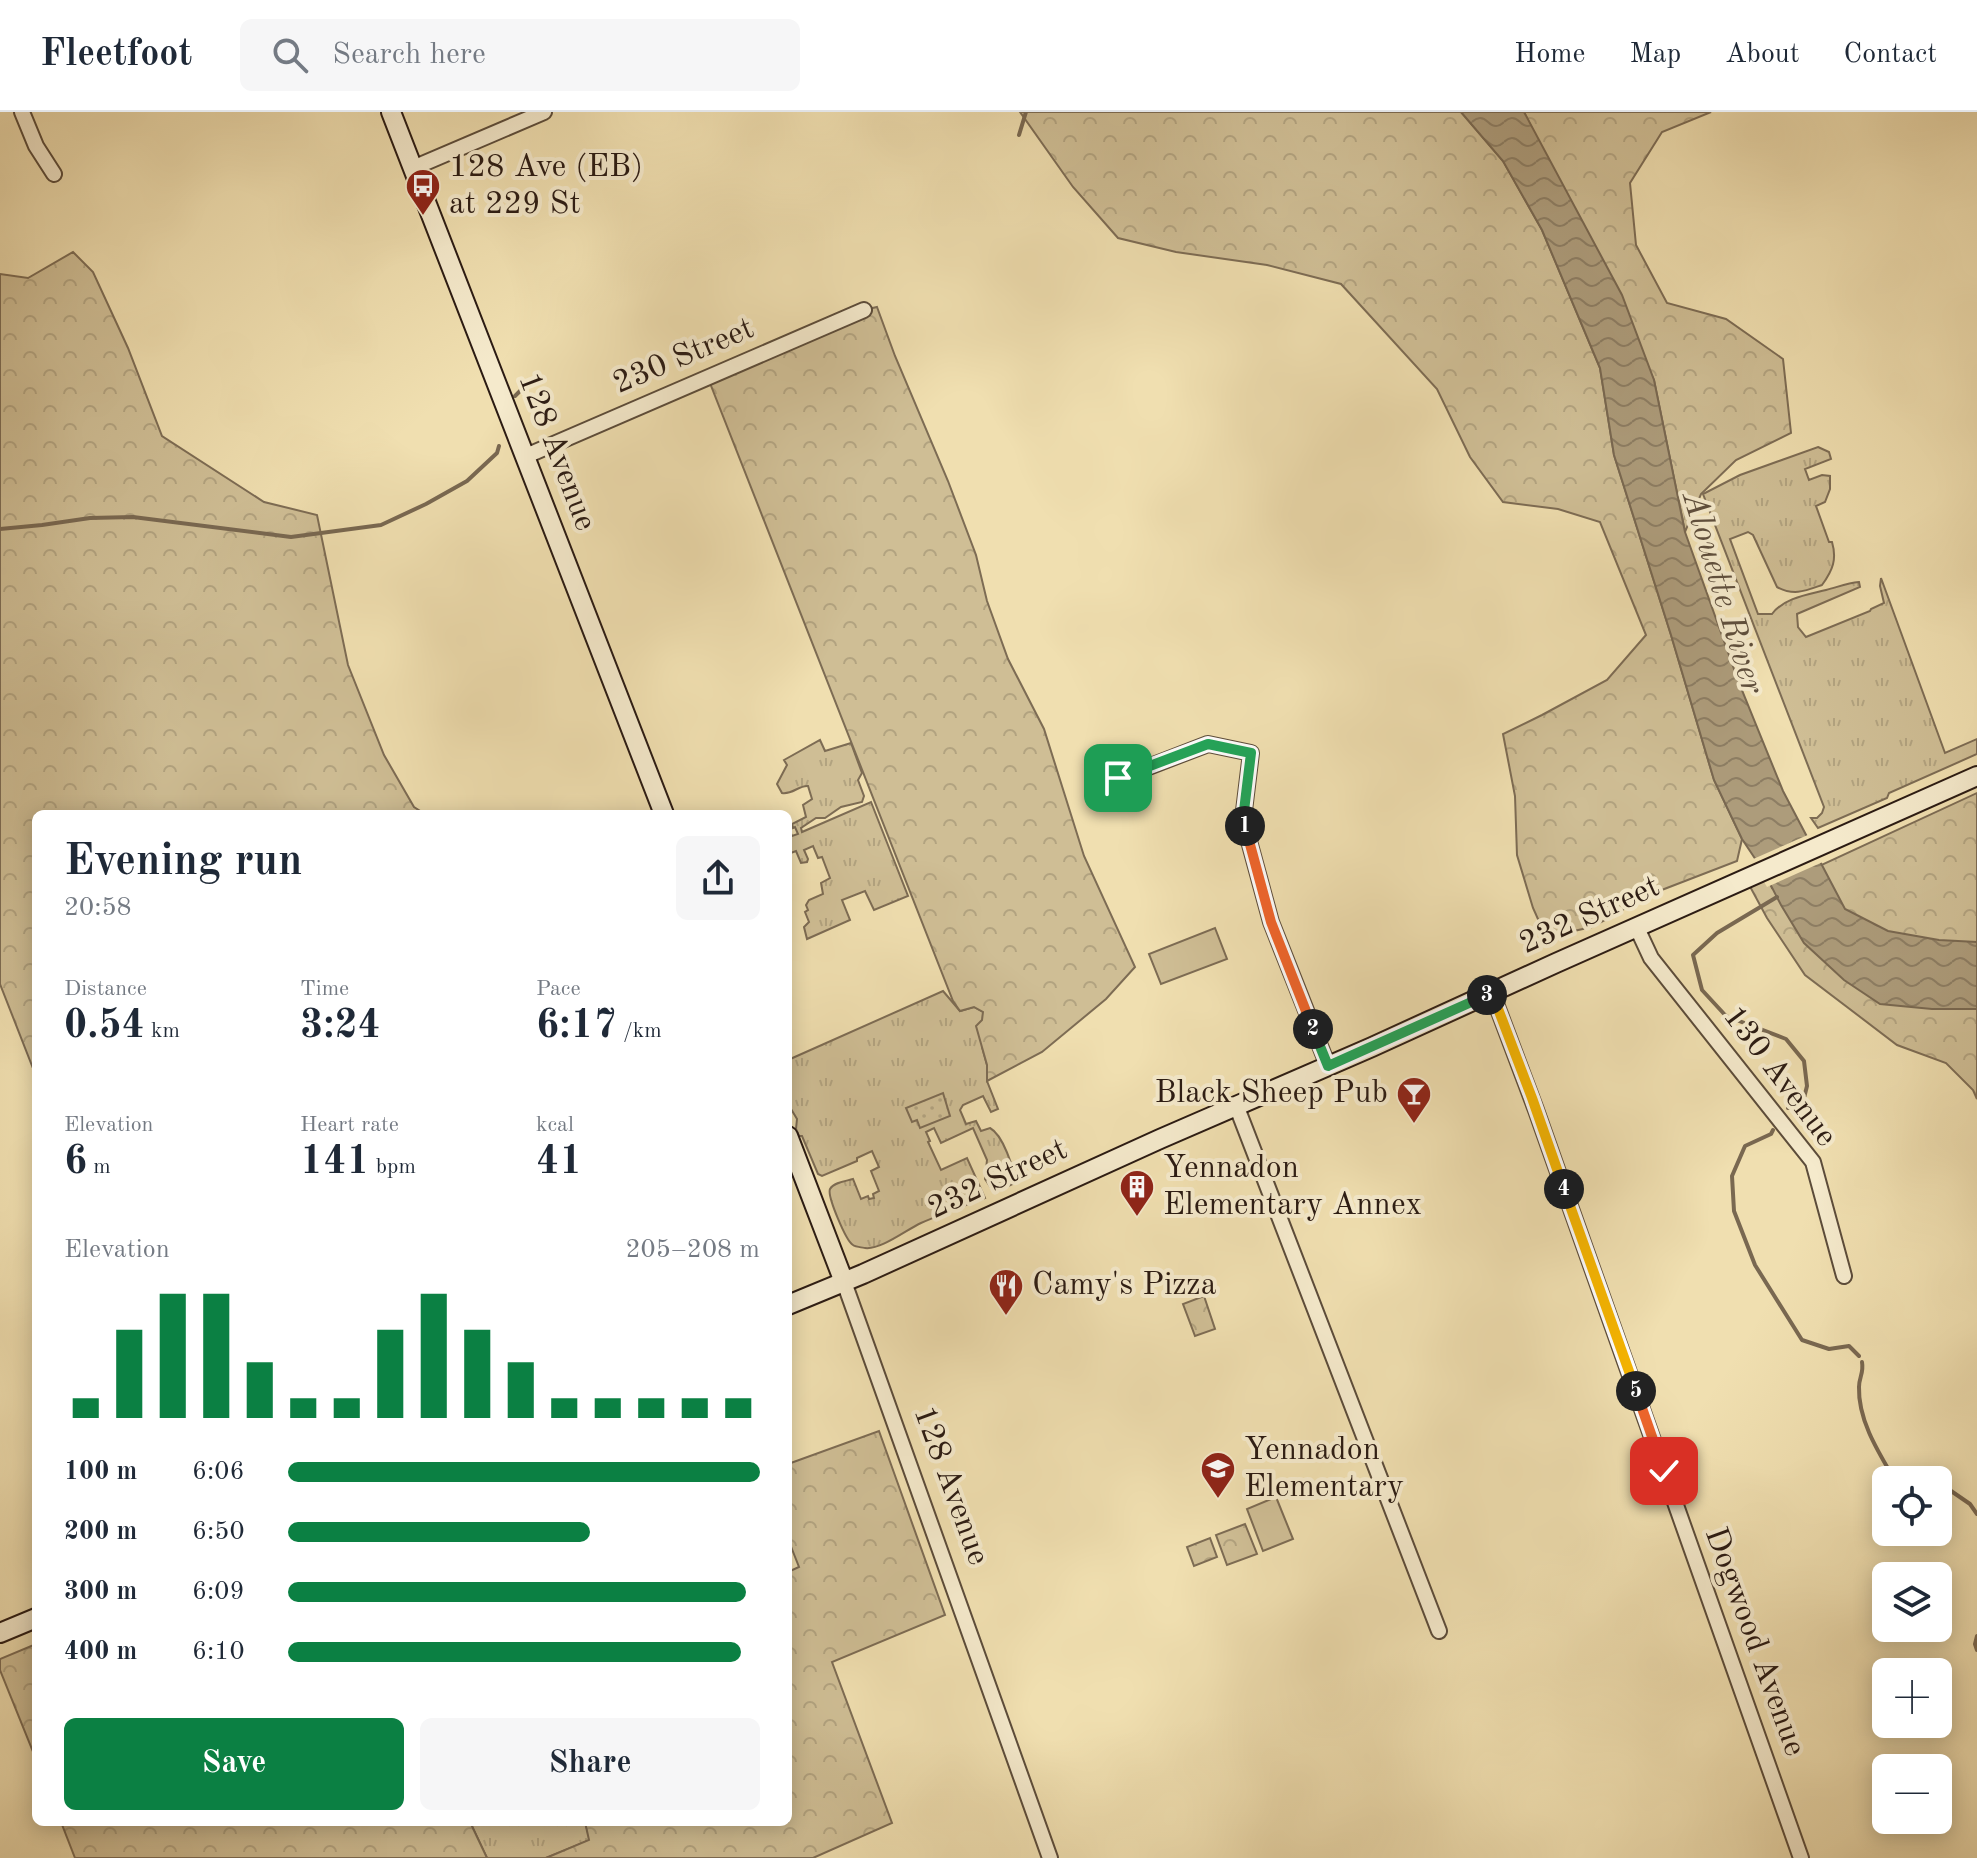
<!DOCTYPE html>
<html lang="en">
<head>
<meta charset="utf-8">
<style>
	body { margin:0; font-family:"Old Standard TT",serif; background:#f6f6f7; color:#1f2937; height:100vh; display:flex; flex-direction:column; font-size:30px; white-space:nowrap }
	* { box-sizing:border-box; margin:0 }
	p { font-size:26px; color:#747a83 }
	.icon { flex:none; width:44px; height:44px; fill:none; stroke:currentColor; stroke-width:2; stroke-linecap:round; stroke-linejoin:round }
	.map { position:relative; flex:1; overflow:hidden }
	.details { position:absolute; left:32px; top:698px; width:760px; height:1016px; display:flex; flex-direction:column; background:#fff; border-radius:12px; box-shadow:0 4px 20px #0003 }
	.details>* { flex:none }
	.fabs { position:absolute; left:1872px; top:1354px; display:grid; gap:16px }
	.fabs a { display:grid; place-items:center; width:80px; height:80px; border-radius:12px; background:#fff; box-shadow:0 4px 20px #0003; font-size:40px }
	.pin { position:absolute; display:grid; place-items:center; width:68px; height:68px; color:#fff; margin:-34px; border-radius:16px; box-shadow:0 4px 12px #0006 }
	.km { position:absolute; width:40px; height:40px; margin:-20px; border-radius:50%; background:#222; color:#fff; font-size:22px; line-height:40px; text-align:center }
	.round { display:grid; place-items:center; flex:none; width:84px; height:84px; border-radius:12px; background:#f6f6f7 }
	.head { display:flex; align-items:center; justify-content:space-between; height:136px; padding:0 32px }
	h1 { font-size:44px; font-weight:700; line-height:60px }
	.figures { display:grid; grid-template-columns:repeat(3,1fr); gap:12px; height:136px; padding:8px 32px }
	.figures div { display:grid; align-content:center }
	.figures b { font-size:40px; font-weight:700 }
	.figures small { font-size:22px; font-weight:400 }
	.figures p { font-size:22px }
	.chart { height:224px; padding:16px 32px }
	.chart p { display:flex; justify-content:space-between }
	.chart svg { width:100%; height:144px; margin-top:8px; stroke:#0b8043; stroke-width:6 }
	.cta { display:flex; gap:16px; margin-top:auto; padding:16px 32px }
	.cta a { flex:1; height:92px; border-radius:12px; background:#0b8043; color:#fff; font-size:32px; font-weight:700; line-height:92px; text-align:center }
	.cta a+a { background:#f6f6f7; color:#1f2937 }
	ul { padding:0 32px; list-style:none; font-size:26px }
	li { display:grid; grid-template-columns:128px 96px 1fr; align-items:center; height:60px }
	li i { height:20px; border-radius:10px; background:#0b8043 }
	header { display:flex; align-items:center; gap:48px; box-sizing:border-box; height:112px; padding:0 40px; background:#fff; border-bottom:2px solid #e0e1e3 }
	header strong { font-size:38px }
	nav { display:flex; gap:44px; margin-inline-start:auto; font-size:28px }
	.search { width:560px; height:72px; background:#f6f6f7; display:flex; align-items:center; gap:20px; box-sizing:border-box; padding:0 28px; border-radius:12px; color:#747a83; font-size:30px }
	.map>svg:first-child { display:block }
	.grass { fill:url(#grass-tufts); stroke:#7d6c54; stroke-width:2 }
	.forest { fill:url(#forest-crowns); stroke:#7d6c54; stroke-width:2 }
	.garden { fill:url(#garden-dots); stroke:#7d6c54; stroke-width:2 }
	.pitch { fill:#cfbe95; stroke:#7d6c54; stroke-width:2 }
	.water { fill:url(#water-waves); stroke:#796851; stroke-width:2 }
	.pier { fill:#f0dfb0 }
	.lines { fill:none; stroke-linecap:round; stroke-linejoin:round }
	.stream { stroke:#796851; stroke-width:4 }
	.street-casing { stroke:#5c4c3a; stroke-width:18 }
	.secondary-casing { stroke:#2b1b13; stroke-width:22 }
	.street { stroke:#f5eacc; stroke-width:14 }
	.secondary { stroke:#f5eacc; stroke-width:18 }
	.split-1-casing { stroke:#fff; stroke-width:16 }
	.split-2-casing { stroke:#fff; stroke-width:16 }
	.split-3-casing { stroke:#fff; stroke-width:16 }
	.split-4-casing { stroke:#fff; stroke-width:16 }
	.split-5-casing { stroke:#fff; stroke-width:16 }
	.split-6-casing { stroke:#fff; stroke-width:16 }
	.split-1 { stroke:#22a559; stroke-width:10 }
	.split-2 { stroke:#f0652b; stroke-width:10 }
	.split-3 { stroke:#22a559; stroke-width:10 }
	.split-4 { stroke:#f5b400; stroke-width:10 }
	.split-5 { stroke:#f5b400; stroke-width:10 }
	.split-6 { stroke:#f0652b; stroke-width:10 }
	.labels { text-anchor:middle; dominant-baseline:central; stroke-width:8; stroke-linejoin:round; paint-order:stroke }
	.poi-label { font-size:32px; fill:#2b1b13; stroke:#f5eacc; text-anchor:start }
	.street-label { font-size:32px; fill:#2b1b13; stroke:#f5eacc }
	.water-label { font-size:34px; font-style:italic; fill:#5f4f3d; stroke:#f5eacc }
</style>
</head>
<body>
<header>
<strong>Fleetfoot</strong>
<div class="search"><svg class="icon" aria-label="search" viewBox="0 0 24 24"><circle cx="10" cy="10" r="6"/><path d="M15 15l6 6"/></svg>Search here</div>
<nav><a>Home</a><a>Map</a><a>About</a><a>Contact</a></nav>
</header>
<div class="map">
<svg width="1977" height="1746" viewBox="0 0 1977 1746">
	<defs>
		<pattern id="grass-tufts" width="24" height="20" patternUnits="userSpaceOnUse" patternTransform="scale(2)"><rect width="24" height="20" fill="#cfbe95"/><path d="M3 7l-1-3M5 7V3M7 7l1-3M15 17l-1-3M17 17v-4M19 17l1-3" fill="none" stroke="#b2a380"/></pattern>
		<pattern id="forest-crowns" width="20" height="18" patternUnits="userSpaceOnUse" patternTransform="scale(2)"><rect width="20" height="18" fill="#cfbe95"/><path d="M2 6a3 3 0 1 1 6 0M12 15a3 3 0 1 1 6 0" fill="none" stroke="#b2a380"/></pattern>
		<pattern id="garden-dots" width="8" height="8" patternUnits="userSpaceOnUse" patternTransform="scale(2)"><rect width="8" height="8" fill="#cfbe95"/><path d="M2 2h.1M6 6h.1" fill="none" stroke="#b2a380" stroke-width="1.8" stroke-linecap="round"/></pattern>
		<pattern id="water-waves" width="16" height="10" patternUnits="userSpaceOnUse" patternTransform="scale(2)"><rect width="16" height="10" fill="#ad9c7b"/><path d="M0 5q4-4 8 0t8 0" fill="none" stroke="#8d7e64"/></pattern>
	</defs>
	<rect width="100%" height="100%" fill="#f0dfb0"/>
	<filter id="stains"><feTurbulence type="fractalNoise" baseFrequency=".0025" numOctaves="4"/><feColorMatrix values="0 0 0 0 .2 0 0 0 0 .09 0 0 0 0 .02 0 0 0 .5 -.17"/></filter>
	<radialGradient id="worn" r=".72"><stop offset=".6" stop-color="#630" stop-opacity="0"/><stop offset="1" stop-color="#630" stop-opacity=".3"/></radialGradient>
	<g class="grass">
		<path d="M1818,335L1829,340L1831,347L1805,357L1809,368L1822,363L1830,364V377L1825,390L1816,394L1829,430H1832C1837,447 1833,458 1822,473C1805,479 1794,484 1777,475L1753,423L1748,420L1730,427L1758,502H1772C1784,486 1806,483 1826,478C1838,475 1847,471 1859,470L1860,475L1797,502L1798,515L1806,525L1870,499L1871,497L1884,491L1880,474L1881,466L1945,641L1977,627V642L1889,681L1887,686L1818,716L1811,706H1817L1822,701L1824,695L1703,382L1740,363Z"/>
		<path d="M820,628L825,639L851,631L862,661L858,668L864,684L862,690L841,695L825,706H816L801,716L802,720L871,690L908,784L874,798L865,779L842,788L850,808L807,827L804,815L809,810L805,800L808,798L806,793L809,788L823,782L821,771L830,766L822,745L818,746L813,734L804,738L808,747L807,750L801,751L796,739L788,742V713L792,724L798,722L795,715L793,716L792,712L806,705L803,693L812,687L808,674C799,673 792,683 782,681L777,672L787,653L784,648Z"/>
		<path d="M943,879L960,899L974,895L983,900L982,935L987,953V969L998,997L991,1000L983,984L963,993L960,998L966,1012L976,1009L981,1019L990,1016C1003,1023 1014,1056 1015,1071L996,1080L993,1079L985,1067L987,1048L973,1016L941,1031L934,1016L926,1020L930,1029L928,1030L941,1058L967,1046L985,1086C964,1094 942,1102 921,1111C906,1118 881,1138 865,1136C864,1136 853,1134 853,1133C846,1129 827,1084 830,1077C834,1070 847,1069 853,1067L861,1087L868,1084L869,1087L874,1086L873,1082L879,1079L871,1059L879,1055L872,1039L857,1046V1049L822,1064L818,1062L802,1024H799L796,1017L797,1007L788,992V948Z"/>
		<polygon points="470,1710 585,1710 590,1728 546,1746 487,1746"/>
	</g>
	<g class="forest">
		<polygon points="1020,0 1461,0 1503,49 1542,118 1600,256 1614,343 1671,523 1714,668 1742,727 1737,749 1641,786 1618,801 1592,815 1546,825 1533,796 1517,743 1515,684 1503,622 1542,603 1607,568 1646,523 1600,410 1558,397 1503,390 1470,345 1437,277 1341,172 1267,153 1176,140 1118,126 1073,75"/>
		<polygon points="1524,0 1711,0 1662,20 1630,71 1636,133 1667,191 1726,207 1783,247 1791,321 1736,348 1701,382 1685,420 1654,268"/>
		<polygon points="73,140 93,160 128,236 162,324 264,390 317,403 348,553 384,643 414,695 425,702 36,702 36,964 0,872 0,162 28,166"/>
		<polygon points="877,195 895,244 948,369 976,443 987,489 1008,547 1044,617 1084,744 1135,855 1106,887 1042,940 987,969 987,953 976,914 982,908 983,900 974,895 960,899 953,889 708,266 864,198"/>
		<polygon points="1977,681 1977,987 1973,978 1946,951 1897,933 1805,863 1767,806 1747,769 1765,761 1772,776"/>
		<polygon points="1204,1184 1215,1217 1195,1224 1183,1192"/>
		<polygon points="879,1319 945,1503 832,1550 892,1711 813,1746 546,1746 589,1728 585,1710 788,1710 788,1460 799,1455 788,1427 788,1352"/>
		<polygon points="1245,1412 1257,1442 1227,1453 1216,1423"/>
		<polygon points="1210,1426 1217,1445 1194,1454 1187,1435"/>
		<polygon points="36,1532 36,1647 0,1558 0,1547"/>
		<polygon points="61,1710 470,1710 487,1746 75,1746"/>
	</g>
	<polygon class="garden" points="943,981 950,1004 920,1016 917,1008 912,1010 906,996"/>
	<g class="pitch">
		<polygon points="1215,816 1227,847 1161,872 1149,842"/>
		<polygon points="1276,1385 1293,1427 1263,1439 1247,1397"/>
	</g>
	<polygon class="water" points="1461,0 1524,0 1622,183 1654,268 1685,420 1739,571 1783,679 1845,797 1888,819 1939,828 1977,830 1977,897 1932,897 1880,892 1844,868 1804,831 1781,793 1764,760 1742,727 1714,668 1671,523 1614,343 1600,256 1542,118 1503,49"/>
	<polygon class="pier" points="1810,722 1825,749 1767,775 1751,748"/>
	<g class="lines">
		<g class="stream">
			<polyline points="1019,23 1026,0"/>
			<polyline points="515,284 521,278"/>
			<polyline points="0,417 42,413 90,406 133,405 291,425 381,413 426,392 467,369 497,341 499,334"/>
			<polyline points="1777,785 1717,821 1693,843 1702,878 1726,904 1786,927 1804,949 1807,974 1803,990 1788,996"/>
			<polyline points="1773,1018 1771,1022 1745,1034 1732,1064 1734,1099 1755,1153 1802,1228 1829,1237 1849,1234 1859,1244"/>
			<path d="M1862,1250C1864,1261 1859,1265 1859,1275C1858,1307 1877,1338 1893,1365L1901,1368"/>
			<polyline points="1938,1370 1970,1392 1977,1402"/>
			<polyline points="1977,1524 1975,1532 1977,1538"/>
		</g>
		<defs>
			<g id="street">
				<polyline points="22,0 36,34 54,62"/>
				<polyline points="413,56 544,0"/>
				<polyline points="526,344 864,198"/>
				<polyline points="1099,674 1208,632 1251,641 1243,707 1271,810 1328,954"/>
				<polyline points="1637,816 1651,846 1813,1050 1844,1164"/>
				<polyline points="1492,881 1536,998 1801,1746"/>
				<polyline points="1236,993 1439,1519"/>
				<polyline points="844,1170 1050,1746"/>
			</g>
			<g id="secondary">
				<polyline points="391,0 664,702"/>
				<polyline points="788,1024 844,1170"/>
				<polyline points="788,1193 863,1162 1160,1027 1372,935 1556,851 1977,664"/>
				<polyline points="0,1521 36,1506"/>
			</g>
		</defs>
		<use href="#street" class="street-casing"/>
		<use href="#secondary" class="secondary-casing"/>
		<use href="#street" class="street"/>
		<use href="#secondary" class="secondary"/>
	</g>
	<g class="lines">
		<defs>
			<polyline id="split-1" points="1118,666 1208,632 1251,641 1243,707 1245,714"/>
			<polyline id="split-2" points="1245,714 1271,810 1313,917"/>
			<polyline id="split-3" points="1313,917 1328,954 1487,883"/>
			<polyline id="split-4" points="1487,883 1492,881 1532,986 1564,1077"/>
			<polyline id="split-5" points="1564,1077 1636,1279"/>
			<polyline id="split-6" points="1636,1279 1664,1359"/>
		</defs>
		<use href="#split-1" class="split-1-casing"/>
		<use href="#split-2" class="split-2-casing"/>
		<use href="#split-3" class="split-3-casing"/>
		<use href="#split-4" class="split-4-casing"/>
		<use href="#split-5" class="split-5-casing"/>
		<use href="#split-6" class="split-6-casing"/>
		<use href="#split-1" class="split-1"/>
		<use href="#split-2" class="split-2"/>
		<use href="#split-3" class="split-3"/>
		<use href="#split-4" class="split-4"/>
		<use href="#split-5" class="split-5"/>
		<use href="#split-6" class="split-6"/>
	</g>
	<defs>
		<symbol id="bus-pin" viewBox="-11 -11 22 30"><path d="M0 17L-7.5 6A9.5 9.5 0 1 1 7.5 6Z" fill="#8f2418" stroke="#f5eacc"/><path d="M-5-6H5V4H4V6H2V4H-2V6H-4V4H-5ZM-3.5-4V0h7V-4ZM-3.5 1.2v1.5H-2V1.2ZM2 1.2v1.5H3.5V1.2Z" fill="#fff"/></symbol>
		<symbol id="bar-pin" viewBox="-11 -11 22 30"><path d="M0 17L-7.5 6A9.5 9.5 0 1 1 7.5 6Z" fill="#8f2418" stroke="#f5eacc"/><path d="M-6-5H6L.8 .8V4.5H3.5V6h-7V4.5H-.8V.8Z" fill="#fff"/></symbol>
		<symbol id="building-pin" viewBox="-11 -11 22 30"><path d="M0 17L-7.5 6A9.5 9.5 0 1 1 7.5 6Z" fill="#8f2418" stroke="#f5eacc"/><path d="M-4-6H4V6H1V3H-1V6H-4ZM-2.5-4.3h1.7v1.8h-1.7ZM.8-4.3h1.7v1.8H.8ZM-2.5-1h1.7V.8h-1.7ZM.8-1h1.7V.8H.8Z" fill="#fff"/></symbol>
		<symbol id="restaurant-pin" viewBox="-11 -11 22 30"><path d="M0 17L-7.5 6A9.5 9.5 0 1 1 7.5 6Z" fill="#8f2418" stroke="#f5eacc"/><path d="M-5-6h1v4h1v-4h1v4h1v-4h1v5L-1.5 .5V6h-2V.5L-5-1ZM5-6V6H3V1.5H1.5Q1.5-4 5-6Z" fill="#fff"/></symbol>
		<symbol id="school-pin" viewBox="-11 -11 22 30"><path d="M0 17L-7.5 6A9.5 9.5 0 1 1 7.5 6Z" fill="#8f2418" stroke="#f5eacc"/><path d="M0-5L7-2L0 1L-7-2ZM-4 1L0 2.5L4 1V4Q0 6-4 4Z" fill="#fff"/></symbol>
	</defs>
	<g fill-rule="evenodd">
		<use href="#bus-pin" x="403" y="54" width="40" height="54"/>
		<use href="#bar-pin" x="1394" y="962" width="40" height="54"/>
		<use href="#building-pin" x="1117" y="1055" width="40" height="54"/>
		<use href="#restaurant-pin" x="986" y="1154" width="40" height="54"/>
		<use href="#school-pin" x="1198" y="1337" width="40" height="54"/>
	</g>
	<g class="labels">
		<g class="poi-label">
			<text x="449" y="56">128 Ave (EB)<tspan x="449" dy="37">at 229 St</tspan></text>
			<text x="1388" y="982" text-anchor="end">Black Sheep Pub</text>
			<text x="1163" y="1057">Yennadon<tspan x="1163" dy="37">Elementary Annex</tspan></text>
			<text x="1032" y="1174">Camy's Pizza</text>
			<text x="1244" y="1339">Yennadon<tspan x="1244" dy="37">Elementary</tspan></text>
		</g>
		<g class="street-label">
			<text transform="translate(684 245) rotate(-23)">230 Street</text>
			<text transform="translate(556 340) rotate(69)">128 Avenue</text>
			<text transform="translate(1590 804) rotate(-24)">232 Street</text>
			<text transform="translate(1779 965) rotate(53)">130 Avenue</text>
			<text transform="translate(998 1068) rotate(-25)">232 Street</text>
			<text transform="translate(950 1374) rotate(70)">128 Avenue</text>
			<text transform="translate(1754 1530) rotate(70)">Dogwood Avenue</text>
		</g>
		<g class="water-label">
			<text transform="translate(1722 481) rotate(73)">Alouette River</text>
		</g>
	</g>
	<rect width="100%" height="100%" filter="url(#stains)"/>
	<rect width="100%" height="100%" fill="url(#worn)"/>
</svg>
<div class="fabs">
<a><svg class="icon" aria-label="locate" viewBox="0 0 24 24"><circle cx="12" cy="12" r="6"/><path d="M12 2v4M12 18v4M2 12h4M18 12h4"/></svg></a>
<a><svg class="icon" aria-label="layers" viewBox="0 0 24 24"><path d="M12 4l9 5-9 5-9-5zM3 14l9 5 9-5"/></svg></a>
<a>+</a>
<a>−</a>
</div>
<div class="pin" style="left:1118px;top:666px;background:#1e9e55"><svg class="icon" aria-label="arrive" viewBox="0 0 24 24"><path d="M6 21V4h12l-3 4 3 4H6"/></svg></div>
<div class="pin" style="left:1664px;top:1359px;background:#d93025"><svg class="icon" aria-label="check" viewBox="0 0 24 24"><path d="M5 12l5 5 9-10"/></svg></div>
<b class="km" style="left:1245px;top:714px">1</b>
<b class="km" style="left:1313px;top:917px">2</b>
<b class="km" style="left:1487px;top:883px">3</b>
<b class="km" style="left:1564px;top:1077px">4</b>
<b class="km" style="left:1636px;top:1279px">5</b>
<section class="details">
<div class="head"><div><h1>Evening run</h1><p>20:58</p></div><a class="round"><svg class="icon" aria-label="share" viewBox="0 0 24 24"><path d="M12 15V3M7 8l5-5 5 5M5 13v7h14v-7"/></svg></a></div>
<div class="figures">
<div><p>Distance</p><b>0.54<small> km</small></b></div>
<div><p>Time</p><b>3:24</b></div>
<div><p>Pace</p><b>6:17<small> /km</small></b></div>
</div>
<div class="figures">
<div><p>Elevation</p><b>6<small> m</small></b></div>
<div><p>Heart rate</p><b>141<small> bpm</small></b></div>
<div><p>kcal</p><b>41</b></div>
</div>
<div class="chart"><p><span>Elevation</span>205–208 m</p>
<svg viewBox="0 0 160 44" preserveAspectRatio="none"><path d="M5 44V38M15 44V17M25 44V6M35 44V6M45 44V27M55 44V38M65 44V38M75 44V17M85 44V6M95 44V17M105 44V27M115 44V38M125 44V38M135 44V38M145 44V38M155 44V38"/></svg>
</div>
<ul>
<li><b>100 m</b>6:06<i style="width:100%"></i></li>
<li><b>200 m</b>6:50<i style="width:64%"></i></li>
<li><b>300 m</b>6:09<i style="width:97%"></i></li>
<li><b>400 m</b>6:10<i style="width:96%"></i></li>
</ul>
<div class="cta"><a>Save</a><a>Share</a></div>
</section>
</div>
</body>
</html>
